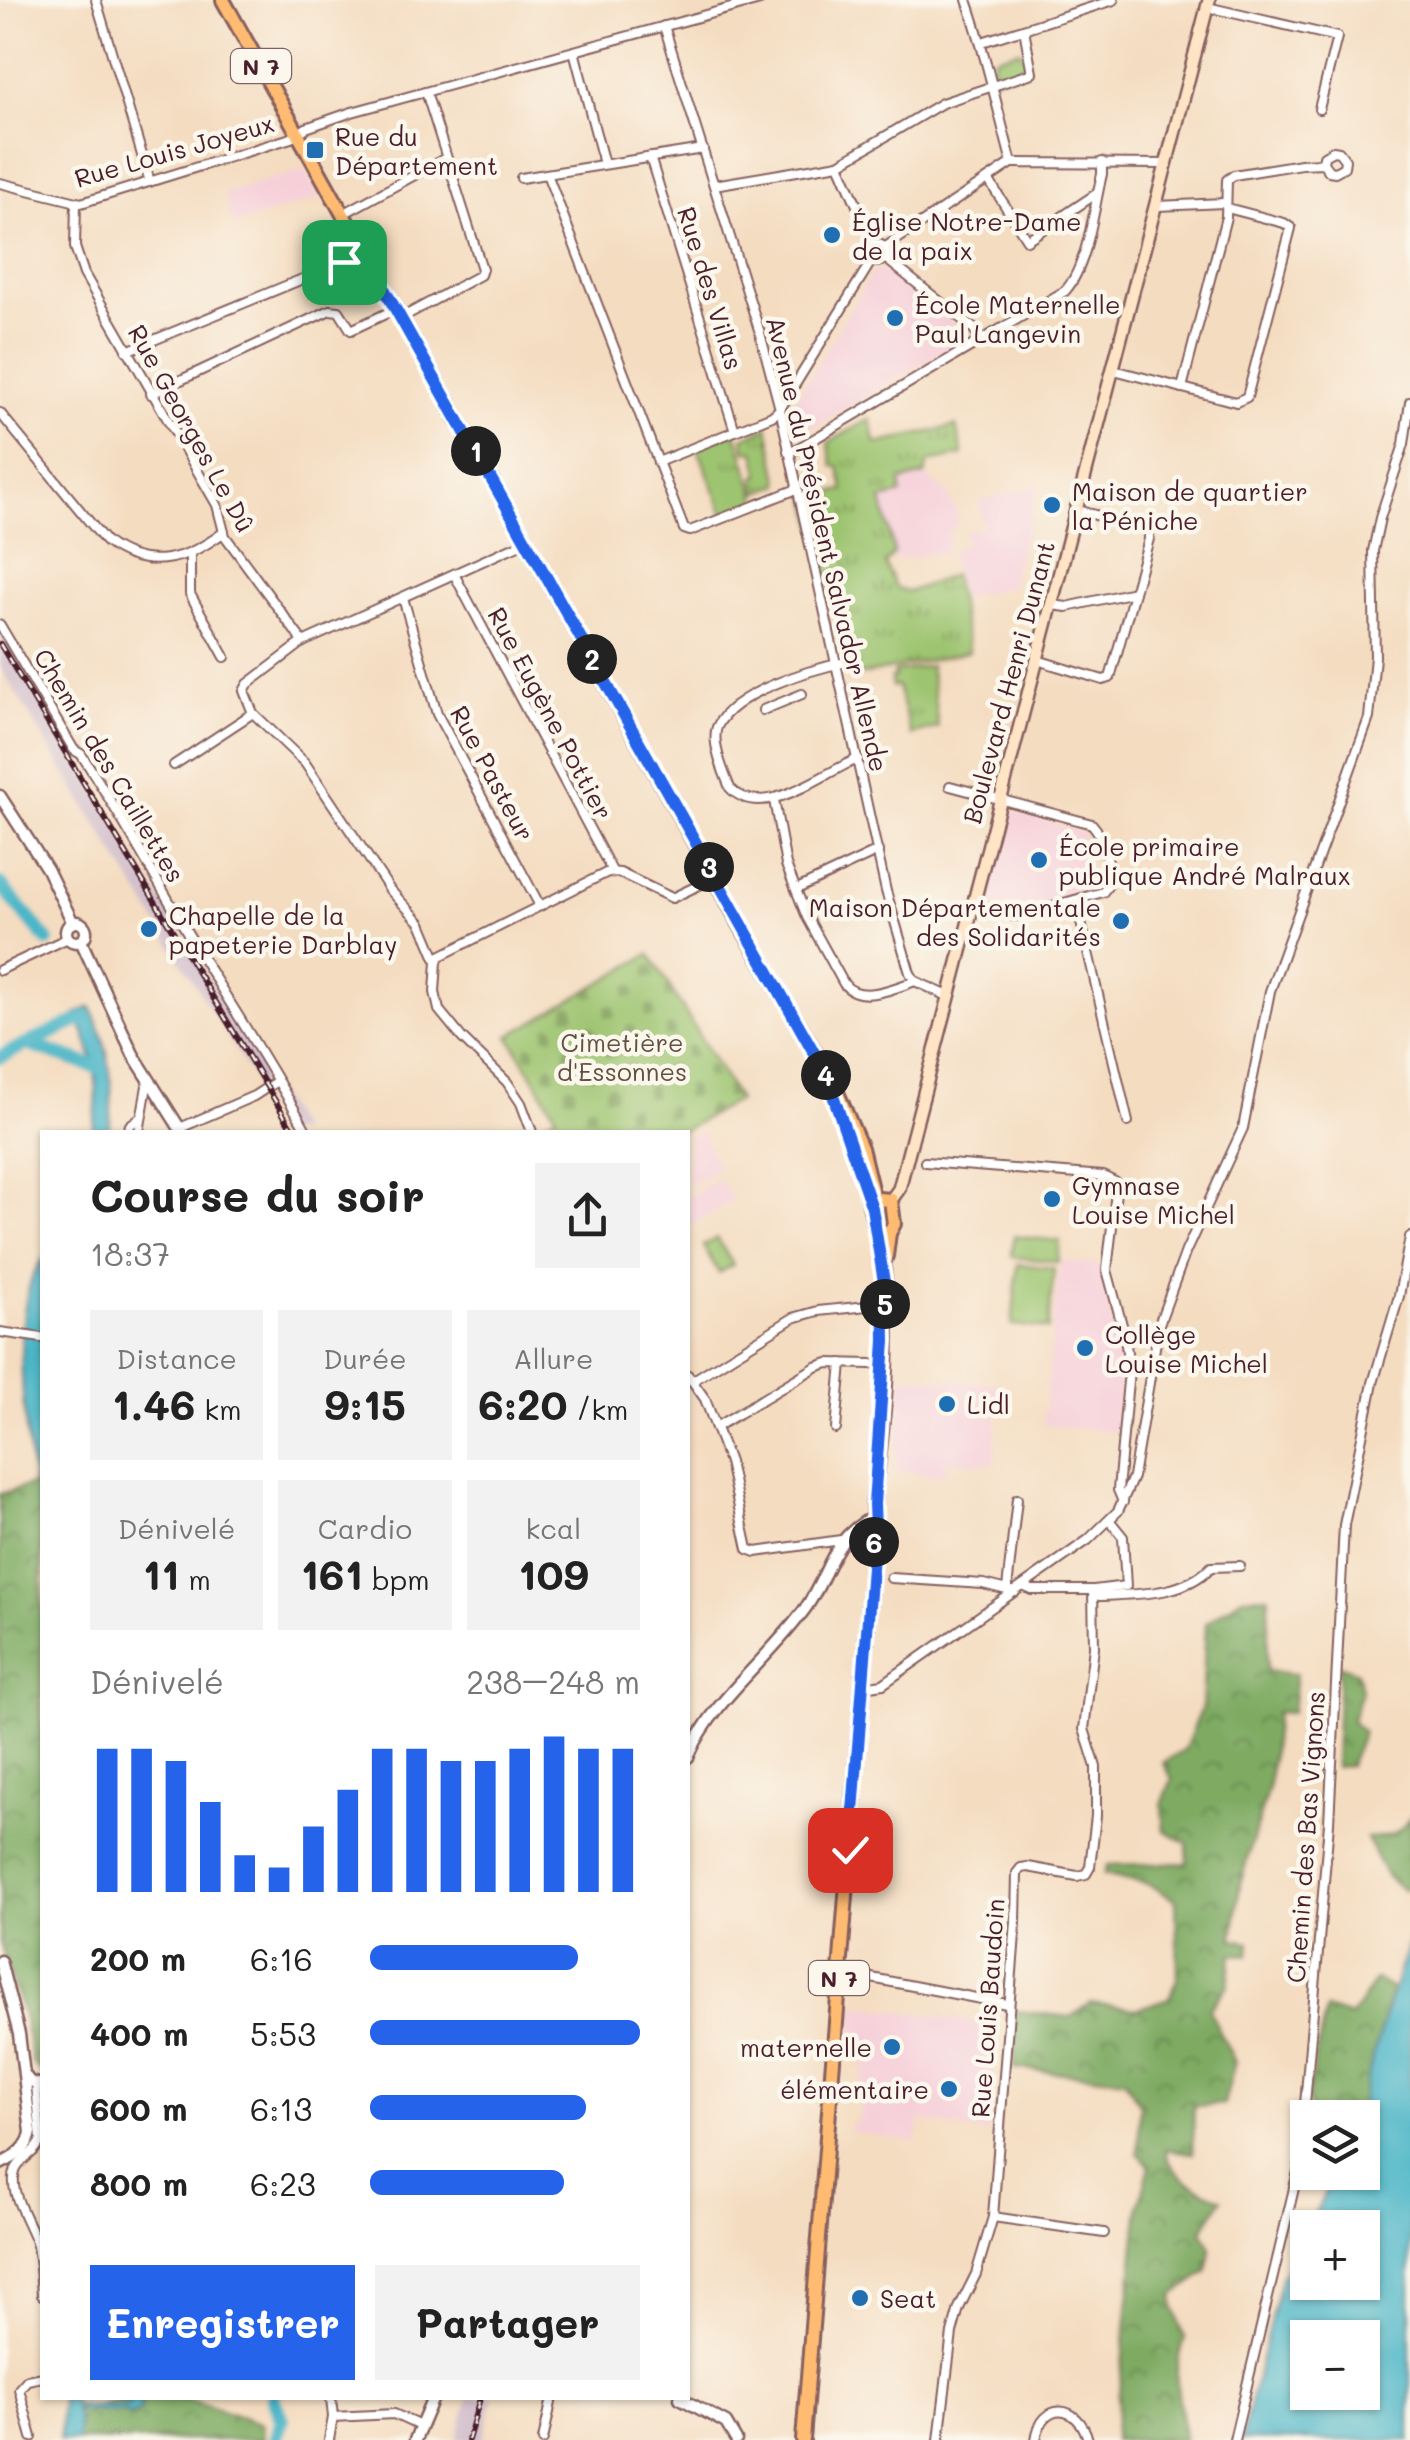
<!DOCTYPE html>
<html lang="fr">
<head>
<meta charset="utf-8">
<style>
	body { margin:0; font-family:Mali,sans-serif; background:#f2f2f2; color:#222; height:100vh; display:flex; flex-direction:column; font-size:38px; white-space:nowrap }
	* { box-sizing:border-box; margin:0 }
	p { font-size:32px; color:#767676 }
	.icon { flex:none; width:55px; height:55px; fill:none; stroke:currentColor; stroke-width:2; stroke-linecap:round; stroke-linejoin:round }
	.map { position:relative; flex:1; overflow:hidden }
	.panel { position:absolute; left:40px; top:1130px; width:650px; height:1270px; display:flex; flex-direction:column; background:#fff; border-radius:0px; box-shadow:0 2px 8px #0004 }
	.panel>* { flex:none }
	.fabs { position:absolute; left:1290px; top:2100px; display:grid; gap:20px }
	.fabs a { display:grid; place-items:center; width:90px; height:90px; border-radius:0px; background:#fff; box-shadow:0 2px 8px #0004; font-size:50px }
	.pin { position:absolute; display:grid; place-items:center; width:85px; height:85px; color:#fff; margin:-42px; border-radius:20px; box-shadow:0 5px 15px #0006 }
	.km { position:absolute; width:50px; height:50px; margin:-25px; border-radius:50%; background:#222; color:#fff; font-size:28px; line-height:50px; text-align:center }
	.round { display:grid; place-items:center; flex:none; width:105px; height:105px; border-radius:0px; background:#f2f2f2 }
	.summary { display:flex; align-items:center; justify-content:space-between; height:170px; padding:0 50px }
	h1 { font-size:45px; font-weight:700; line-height:75px }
	.figures { display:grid; grid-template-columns:repeat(3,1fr); gap:15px; height:170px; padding:10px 50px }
	.figures div { display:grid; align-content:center; border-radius:0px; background:#f2f2f2; text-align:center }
	.figures b { font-size:42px; font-weight:700 }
	.figures small { font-size:28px; font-weight:400 }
	.figures p { font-size:28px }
	.chart { height:280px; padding:20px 50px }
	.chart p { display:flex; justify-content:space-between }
	.chart svg { width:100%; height:180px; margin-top:10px; stroke:#2563eb; stroke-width:6 }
	.primary-button { display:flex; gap:20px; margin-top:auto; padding:20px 50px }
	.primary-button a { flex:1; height:115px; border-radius:0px; background:#2563eb; color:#fff; font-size:40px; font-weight:700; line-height:115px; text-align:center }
	.primary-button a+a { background:#f2f2f2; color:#222 }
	ul { padding:0 50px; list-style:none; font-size:32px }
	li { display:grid; grid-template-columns:160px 120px 1fr; align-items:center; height:75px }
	li i { height:25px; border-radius:12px; background:#2563eb }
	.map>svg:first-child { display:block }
	.built { fill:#f6cfd9 }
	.railway { fill:#d1bdcb }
	.forest { fill:url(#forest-crowns); stroke:#646446; stroke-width:2.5 }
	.cemetery { fill:url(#cemetery-stones); stroke:#74724d; stroke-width:2.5 }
	.park { fill:url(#park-tufts); stroke:#74724d; stroke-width:2.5 }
	.pitch { fill:#9dc46f; stroke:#74724d; stroke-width:2.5 }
	.water { fill:#4bb6c7; stroke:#4a6a79; stroke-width:2.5; fill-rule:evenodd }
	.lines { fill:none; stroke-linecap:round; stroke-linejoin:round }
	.river { stroke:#4bb6c7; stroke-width:14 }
	.minor-casing { stroke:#86615f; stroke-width:12 }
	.tertiary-casing { stroke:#86615f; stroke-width:15 }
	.secondary-casing { stroke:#86615f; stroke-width:16 }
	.primary-casing { stroke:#86615f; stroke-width:18 }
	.minor { stroke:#fff; stroke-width:8 }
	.tertiary { stroke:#fff; stroke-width:10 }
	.secondary { stroke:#ffe4c6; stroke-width:11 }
	.primary { stroke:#ffbb71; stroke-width:12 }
	.rail-casing { stroke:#4a1f2b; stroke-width:6 }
	.rail { stroke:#fbf7ec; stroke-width:2.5; stroke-dasharray:8; stroke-linecap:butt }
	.route-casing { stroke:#fff; stroke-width:20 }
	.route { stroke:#2563eb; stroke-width:12 }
	.poi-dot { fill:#1f6fb2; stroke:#fbf7ec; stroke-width:4 }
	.labels { text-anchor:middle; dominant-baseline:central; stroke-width:9; stroke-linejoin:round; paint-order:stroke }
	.shield { fill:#fbf7ec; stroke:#7f6065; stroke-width:2.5 }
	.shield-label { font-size:22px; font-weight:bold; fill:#4a1f2b }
	.poi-label { font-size:25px; fill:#4a1f2b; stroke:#fbf7ec; text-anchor:start }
	.street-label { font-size:25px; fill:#4a1f2b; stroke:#fbf7ec }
	.park-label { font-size:25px; fill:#63513f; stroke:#fbf7ec }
</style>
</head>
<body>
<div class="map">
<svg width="1410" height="2440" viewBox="0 0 1410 2440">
	<defs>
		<pattern id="forest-crowns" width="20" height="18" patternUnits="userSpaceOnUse" patternTransform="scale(2.5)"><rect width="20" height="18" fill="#7eaa62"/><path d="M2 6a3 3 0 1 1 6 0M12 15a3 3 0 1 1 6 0" fill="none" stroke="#698a51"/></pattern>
		<pattern id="cemetery-stones" width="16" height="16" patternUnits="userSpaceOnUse" patternTransform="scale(2.5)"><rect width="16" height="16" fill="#9dc46f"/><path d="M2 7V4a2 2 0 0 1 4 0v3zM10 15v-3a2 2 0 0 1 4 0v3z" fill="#829f5b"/></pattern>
		<pattern id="park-tufts" width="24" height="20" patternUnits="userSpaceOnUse" patternTransform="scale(2.5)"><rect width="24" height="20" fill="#9dc46f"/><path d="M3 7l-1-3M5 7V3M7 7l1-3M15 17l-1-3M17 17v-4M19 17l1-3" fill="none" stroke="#829f5b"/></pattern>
	</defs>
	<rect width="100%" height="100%" fill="#fbf7ec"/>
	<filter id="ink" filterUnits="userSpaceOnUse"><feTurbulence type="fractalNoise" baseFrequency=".01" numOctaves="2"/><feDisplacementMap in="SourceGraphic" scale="20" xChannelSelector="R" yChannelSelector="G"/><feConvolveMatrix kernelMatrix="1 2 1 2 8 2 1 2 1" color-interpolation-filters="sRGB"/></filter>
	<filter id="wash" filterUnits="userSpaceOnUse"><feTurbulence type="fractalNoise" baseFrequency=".0048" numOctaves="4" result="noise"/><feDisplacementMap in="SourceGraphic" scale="40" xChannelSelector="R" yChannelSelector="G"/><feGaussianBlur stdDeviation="2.25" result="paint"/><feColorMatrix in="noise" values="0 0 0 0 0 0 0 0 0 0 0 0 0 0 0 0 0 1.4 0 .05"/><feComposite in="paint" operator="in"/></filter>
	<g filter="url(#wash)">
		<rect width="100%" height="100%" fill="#f4dcc0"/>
		<g class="built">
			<polygon points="304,169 321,198 234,225 224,194"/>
			<polygon points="884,268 970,336 795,438 789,410 873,272"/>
			<polygon points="925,475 948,494 958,515 957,525 948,533 947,550 943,554 941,552 894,560 881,499 901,494 900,481"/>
			<polygon points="1040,485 1010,586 961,598 951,556 954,548 967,545 964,531 981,527 983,523 979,501"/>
			<polygon points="1007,809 1083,832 1080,848 1088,872 1097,885 1095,888 1013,912 982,903"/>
			<polygon points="701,1131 719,1167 688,1186 688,1138"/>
			<polygon points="719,1178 734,1200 688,1227 688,1196"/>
			<polygon points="1060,1261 1101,1265 1104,1290 1123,1361 1116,1431 1043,1425"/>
			<polygon points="902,1376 999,1384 994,1464 946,1460 944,1475 895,1471"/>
			<polygon points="860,2005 998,2026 987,2134 920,2120 916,2142 849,2131 851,2123 859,2122 866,2040 853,2044 854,2006"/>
		</g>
		<g class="railway">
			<polygon points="0,632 269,1079 257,1085 0,667"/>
			<polygon points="275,1090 300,1132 283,1132 263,1096"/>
			<polygon points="469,2398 494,2398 483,2440 457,2440"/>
		</g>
		<g class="forest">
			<polygon points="38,1483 42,1498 42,2071 32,2064 24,2019 0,1943 0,1494"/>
			<path d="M1269,1596L1267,1671L1296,1674L1292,1713L1276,1712L1269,1784L1240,1884L1233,1939L1250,1942L1249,1955L1232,1954L1228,1985L1209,2010L1235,2062L1224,2104L1194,2106L1193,2153L1166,2149C1169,2177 1200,2189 1222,2199L1202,2231L1211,2247L1207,2272L1174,2295V2307L1185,2338C1168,2377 1182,2401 1184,2440H1114L1139,2206L1150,2166L1138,2153L1140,2105L1125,2079L1014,2068L1016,2011L1071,2017L1091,2003L1136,2009L1170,1998L1178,1978L1176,1901L1151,1885L1104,1874L1107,1865L1187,1863V1843L1164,1830L1162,1804L1172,1779L1163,1763L1185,1749L1202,1707L1206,1623L1242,1597Z"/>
			<polygon points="1339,1665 1357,1672 1361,1690 1352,1721 1363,1732 1349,1766 1335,1767"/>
			<path d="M1410,1817V1885L1403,1890L1386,1876L1366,1838C1385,1838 1400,1835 1410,1817Z"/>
			<polygon points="1376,1979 1392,1989 1361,2108 1312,2116 1307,2097 1326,2009 1351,2017"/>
			<polygon points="126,2398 185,2398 262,2424 263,2440 59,2440 63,2414"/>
		</g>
		<polygon class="cemetery" points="650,954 738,1100 680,1132 542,1132 540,1125 556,1115 509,1036"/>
		<g class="park">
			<polygon points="1019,50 1027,58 1023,70 995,78 992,61 995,57"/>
			<polygon points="870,419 876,444 956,426 963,455 928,462 925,475 901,481 901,494 882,499 894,553 885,564 896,588 908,592 953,575 969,652 852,677 808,497 844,490 839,467 833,466 828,443"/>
			<polygon points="768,427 780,484 758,493 755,477 760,475 755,451 746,452 743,438"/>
			<polygon points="735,431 759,504 725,517 697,446"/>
			<polygon points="930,666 938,727 911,735 897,686 892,687 891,678 895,678 894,672"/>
		</g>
		<g class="pitch">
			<polygon points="1014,1236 1060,1241 1058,1262 1012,1257"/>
			<polygon points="717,1238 733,1265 719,1273 703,1246"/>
			<polygon points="1018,1264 1054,1268 1048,1329 1012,1325"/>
		</g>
		<g class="water">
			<path d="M91,1007C111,1050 115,1086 109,1132H93C101,1085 96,1057 76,1014Z"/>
			<path d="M42,1260V1521C27,1465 5,1306 42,1260Z"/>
			<path d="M1410,1937V2440H1241L1281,2278L1308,2228V2282H1362V2228H1308L1334,2173L1362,2172V2118L1358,2117L1375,2048ZM1308,2338H1362V2392H1308Z"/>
			<polygon points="61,2398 73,2398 78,2422 77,2440 60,2440"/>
			<polygon points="131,2398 141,2398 141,2410 130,2416 124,2412 75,2410 78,2405 127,2406"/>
		</g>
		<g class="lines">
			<g class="river">
				<polyline points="0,884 47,940"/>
				<polyline points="27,1044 86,1017"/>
				<polyline points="0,1057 27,1044 102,1069"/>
				<polyline points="273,2398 282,2420 275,2440"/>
			</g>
		</g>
	</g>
	<g filter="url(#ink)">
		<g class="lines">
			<defs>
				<g id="minor">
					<polyline points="96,0 150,182"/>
					<path d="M967,0C986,54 997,108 1012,163"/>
					<polyline points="1207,7 1337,37 1319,109"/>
					<polyline points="664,26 760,333 780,409 886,891 910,973 915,981 948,996"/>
					<polyline points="982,42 1114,0"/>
					<polyline points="574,51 604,164"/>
					<polyline points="650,157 735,431"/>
					<polyline points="839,164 874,245"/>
					<polyline points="547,174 684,529 690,531 797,489"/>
					<polyline points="521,178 703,149"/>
					<polyline points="988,179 1027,240 1096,194"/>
					<polyline points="0,183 81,203 291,138 306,128 352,112 760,0"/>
					<polyline points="714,185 839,164 942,103 1032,73 1024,29"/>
					<polyline points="76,203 75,247 84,274 217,505 225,536 303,642"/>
					<polyline points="1157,206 1224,203"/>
					<polyline points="343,214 446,158"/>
					<circle cx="877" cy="253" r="9"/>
					<polyline points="884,248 1012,163 1167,164"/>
					<polyline points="885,258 973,328 982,342"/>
					<polyline points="344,262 373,271"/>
					<polyline points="344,262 354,236"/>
					<polyline points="401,318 480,275 482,269 426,92"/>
					<polyline points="127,351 344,262"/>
					<polyline points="1114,370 1236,402 1247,397 1291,228 1284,223 1227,208"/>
					<polyline points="1182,388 1226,217 1227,180 1234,175 1301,164 1323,163 1329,171 1335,172 1344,167 1345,160 1339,152 1333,151 1324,156 1323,163"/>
					<polyline points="151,394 330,310 339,311 351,330 396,309"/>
					<path d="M0,413L106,542C146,572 186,561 224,532"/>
					<path d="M788,451L797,449L1065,291C1088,266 1094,207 1102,174V162"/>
					<polyline points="658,462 772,416 780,409 872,260"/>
					<polyline points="527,541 303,642 248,684 244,691 253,713 305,763 390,890 421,923 437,961 435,992 439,1010 462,1038 507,1082 521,1103 532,1132"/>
					<polyline points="190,554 190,594 225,657"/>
					<polyline points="454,574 612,871"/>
					<polyline points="403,598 437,714 540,906"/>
					<polyline points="1052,605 1067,607 1134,592"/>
					<path d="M0,625L74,750L81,754C122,816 157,882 196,947C233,1009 273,1069 307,1132"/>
					<polyline points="1037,660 1103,680 1110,678 1149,539 1149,533 1143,528 1077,510"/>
					<path d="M846,662C813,669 732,692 717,727C711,743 724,773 730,788C763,823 823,772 858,759"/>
					<polyline points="763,710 802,694"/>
					<polyline points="174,765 253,713"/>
					<path d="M950,786L1092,824C1104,837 1111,866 1109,884L1103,892L1025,914L1014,916L973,903"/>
					<path d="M774,800L786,865L807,917L844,984C860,1004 895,988 915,981"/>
					<polyline points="797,889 878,851"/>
					<polyline points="1076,901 1128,1122"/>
					<polyline points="437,961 440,956 608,872 620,873 672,898 714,878"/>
					<polyline points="0,970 68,938"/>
					<polyline points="180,1128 254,1096 277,1081"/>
					<polyline points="128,1132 130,1125 141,1117"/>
					<polyline points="139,1132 148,1080"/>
					<polyline points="925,1162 1103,1176 1117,1183 1107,1270 1125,1336 1129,1370 1118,1490 1123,1502"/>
					<polyline points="0,1332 42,1338"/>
					<polyline points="688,1375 705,1399 729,1462 748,1549 756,1552 841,1540"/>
					<polyline points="692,1381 793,1318 818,1311 868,1306"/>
					<polyline points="716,1427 816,1367 828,1363 871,1364"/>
					<polyline points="836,1429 842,1363"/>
					<polyline points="891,1578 983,1584 1015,1592"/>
					<path d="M1023,1586L1032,1590H1094L1099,1596C1137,1594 1183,1596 1211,1567L1240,1566"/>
					<polyline points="1007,1589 1017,1499"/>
					<polyline points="1094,1590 1126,1586 1123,1537 1110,1521"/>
					<polyline points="863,1687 883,1684 1088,1540 1118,1511 1133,1477 1159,1324 1186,1251 1243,1128 1270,991 1369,718 1375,657 1373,551 1380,518 1404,444 1410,402"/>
					<polyline points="840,1972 1007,2004"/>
					<path d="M36,2084L41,2139C37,2153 22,2157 16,2169C6,2192 32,2225 37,2246C40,2262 41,2279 42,2295"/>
					<polyline points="993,2217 1104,2233"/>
					<polyline points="333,2417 394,2414 420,2426"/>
					<polyline points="32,2437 19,2389 27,2380 42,2377"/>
					<polyline points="329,2440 333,2417 331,2398"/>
					<polyline points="543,2440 552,2398"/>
					<polyline points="939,2440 952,2333 959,2308 976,2274 993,2217 1016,1921 1017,1873 1021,1868 1028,1867 1077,1876 1086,1874 1090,1867 1096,1816 1096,1767 1084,1729 1094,1647 1093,1590"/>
					<path d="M1036,2440C1041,2401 1079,2403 1088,2440"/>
					<polyline points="1234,2440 1300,2163 1329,1823 1344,1525 1373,1383 1399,1296 1410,1237"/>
				</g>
				<g id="tertiary">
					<polyline points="0,796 47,869 73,923"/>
					<circle cx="76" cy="932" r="10"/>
					<polyline points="81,941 133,1054 182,1132"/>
					<path d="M688,1757C714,1697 770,1659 807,1606C833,1567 829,1540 875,1516"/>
					<path d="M0,1961L19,2034L31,2132C29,2148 14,2158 0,2164"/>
					<polyline points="26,2077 30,2082 42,2085"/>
					<polyline points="680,2398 726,2423 736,2440"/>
					<polyline points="415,2440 433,2398"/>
				</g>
				<polyline id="secondary" points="891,1200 899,1189 1209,0"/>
				<g id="primary">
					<polyline points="223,0 743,929 833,1083 861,1148 874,1201"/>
					<polyline points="868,1197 876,1230 889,1233 894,1224 891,1200 878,1199 872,1208"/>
					<polyline points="886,1256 889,1233"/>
					<path d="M803,2440L875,1529L873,1504C883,1420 897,1313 876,1230"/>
				</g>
			</defs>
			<use href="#minor" class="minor-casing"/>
			<use href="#tertiary" class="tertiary-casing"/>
			<use href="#secondary" class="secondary-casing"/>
			<use href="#primary" class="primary-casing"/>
			<use href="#minor" class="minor"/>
			<use href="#tertiary" class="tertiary"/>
			<use href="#secondary" class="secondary"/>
			<use href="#primary" class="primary"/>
			<defs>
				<g id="rail">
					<polyline points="0,644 294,1132"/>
					<polyline points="468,2440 480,2398"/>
				</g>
			</defs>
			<use href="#rail" class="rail-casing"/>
			<use href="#rail" class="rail"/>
		</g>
	</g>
	<g class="lines" filter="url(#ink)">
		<defs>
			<polyline id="route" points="344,262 374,271 825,1072 872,1208 884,1282 885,1341 874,1504 875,1529 850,1850"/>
		</defs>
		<use href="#route" class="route-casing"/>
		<use href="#route" class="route"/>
	</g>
	<g class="poi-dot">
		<rect x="305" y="140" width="20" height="20" rx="5"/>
		<circle cx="832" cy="235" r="10"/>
		<circle cx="895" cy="318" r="10"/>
		<circle cx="1052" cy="505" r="10"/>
		<circle cx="1039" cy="860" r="10"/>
		<circle cx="1121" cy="921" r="10"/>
		<circle cx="149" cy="929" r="10"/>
		<circle cx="1052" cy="1199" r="10"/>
		<circle cx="1085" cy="1348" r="10"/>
		<circle cx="947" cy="1404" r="10"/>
		<circle cx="892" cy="2047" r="10"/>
		<circle cx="949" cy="2089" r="10"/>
		<circle cx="860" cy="2298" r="10"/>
	</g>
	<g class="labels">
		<g class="shield">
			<rect x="231" y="49" width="60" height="34" rx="8"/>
			<rect x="809" y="1961" width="60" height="34" rx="8"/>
		</g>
		<g class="shield-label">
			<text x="261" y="66">N 7</text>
			<text x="839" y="1978">N 7</text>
		</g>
		<g class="poi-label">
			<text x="335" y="136">Rue du<tspan x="335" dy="29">Département</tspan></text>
			<text x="852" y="221">Église Notre-Dame<tspan x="852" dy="29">de la paix</tspan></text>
			<text x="915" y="304">École Maternelle<tspan x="915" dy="29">Paul Langevin</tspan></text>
			<text x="1072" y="491">Maison de quartier<tspan x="1072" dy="29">la Péniche</tspan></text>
			<text x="1059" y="846">École primaire<tspan x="1059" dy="29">publique André Malraux</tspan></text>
			<text x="1101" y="907" text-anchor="end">Maison Départementale<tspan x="1101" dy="29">des Solidarités</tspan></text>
			<text x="169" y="915">Chapelle de la<tspan x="169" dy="29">papeterie Darblay</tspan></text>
			<text x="1072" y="1185">Gymnase<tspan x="1072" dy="29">Louise Michel</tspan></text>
			<text x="1105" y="1334">Collège<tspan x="1105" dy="29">Louise Michel</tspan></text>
			<text x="967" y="1404">Lidl</text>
			<text x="872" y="2047" text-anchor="end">maternelle</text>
			<text x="929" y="2089" text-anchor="end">élémentaire</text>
			<text x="880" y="2298">Seat</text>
		</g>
		<g class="street-label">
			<text transform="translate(174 150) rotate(-16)">Rue Louis Joyeux</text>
			<text transform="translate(711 288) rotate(73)">Rue des Villas</text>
			<text transform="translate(192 428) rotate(61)">Rue Georges Le Dû</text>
			<text transform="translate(828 544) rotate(77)">Avenue du Président Salvador Allende</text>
			<text transform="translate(1008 682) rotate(-75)">Boulevard Henri Dunant</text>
			<text transform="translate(551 713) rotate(62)">Rue Eugène Pottier</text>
			<text transform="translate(110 765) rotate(59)">Chemin des Caillettes</text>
			<text transform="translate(493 773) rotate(62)">Rue Pasteur</text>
			<text transform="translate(1305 1837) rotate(-86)">Chemin des Bas Vignons</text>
			<text transform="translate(987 2008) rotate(-86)">Rue Louis Baudoin</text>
		</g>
		<g class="park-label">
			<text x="622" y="1042">Cimetière<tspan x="622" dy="29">d'Essonnes</tspan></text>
		</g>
	</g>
</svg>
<div class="fabs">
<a><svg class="icon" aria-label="layers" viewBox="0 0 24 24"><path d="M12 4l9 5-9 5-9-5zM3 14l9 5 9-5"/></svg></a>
<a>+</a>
<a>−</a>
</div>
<div class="pin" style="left:344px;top:262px;background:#1e9e55"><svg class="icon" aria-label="arrive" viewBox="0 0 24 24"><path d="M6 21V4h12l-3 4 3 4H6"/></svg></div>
<div class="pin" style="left:850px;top:1850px;background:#d93025"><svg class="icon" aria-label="check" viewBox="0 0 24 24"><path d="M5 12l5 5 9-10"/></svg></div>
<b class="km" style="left:476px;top:451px">1</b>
<b class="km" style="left:592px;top:659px">2</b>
<b class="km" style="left:709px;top:867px">3</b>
<b class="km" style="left:826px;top:1075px">4</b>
<b class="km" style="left:885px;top:1304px">5</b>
<b class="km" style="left:874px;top:1542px">6</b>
<section class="panel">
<div class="summary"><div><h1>Course du soir</h1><p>18:37</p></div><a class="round"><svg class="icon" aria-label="share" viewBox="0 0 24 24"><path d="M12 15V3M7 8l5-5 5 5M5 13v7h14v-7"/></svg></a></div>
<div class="figures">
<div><p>Distance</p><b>1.46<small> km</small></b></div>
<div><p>Durée</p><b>9:15</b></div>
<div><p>Allure</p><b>6:20<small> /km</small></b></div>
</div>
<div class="figures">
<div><p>Dénivelé</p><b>11<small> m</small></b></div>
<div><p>Cardio</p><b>161<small> bpm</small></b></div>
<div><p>kcal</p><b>109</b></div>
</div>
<div class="chart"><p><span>Dénivelé</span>238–248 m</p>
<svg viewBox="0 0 160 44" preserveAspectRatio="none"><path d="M5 44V9M15 44V9M25 44V12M35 44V22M45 44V35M55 44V38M65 44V28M75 44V19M85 44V9M95 44V9M105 44V12M115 44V12M125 44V9M135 44V6M145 44V9M155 44V9"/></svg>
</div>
<ul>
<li><b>200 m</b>6:16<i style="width:77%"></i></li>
<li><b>400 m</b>5:53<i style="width:100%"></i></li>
<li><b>600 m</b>6:13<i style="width:80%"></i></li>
<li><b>800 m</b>6:23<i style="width:72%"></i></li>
</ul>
<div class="primary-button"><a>Enregistrer</a><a>Partager</a></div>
</section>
</div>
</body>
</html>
